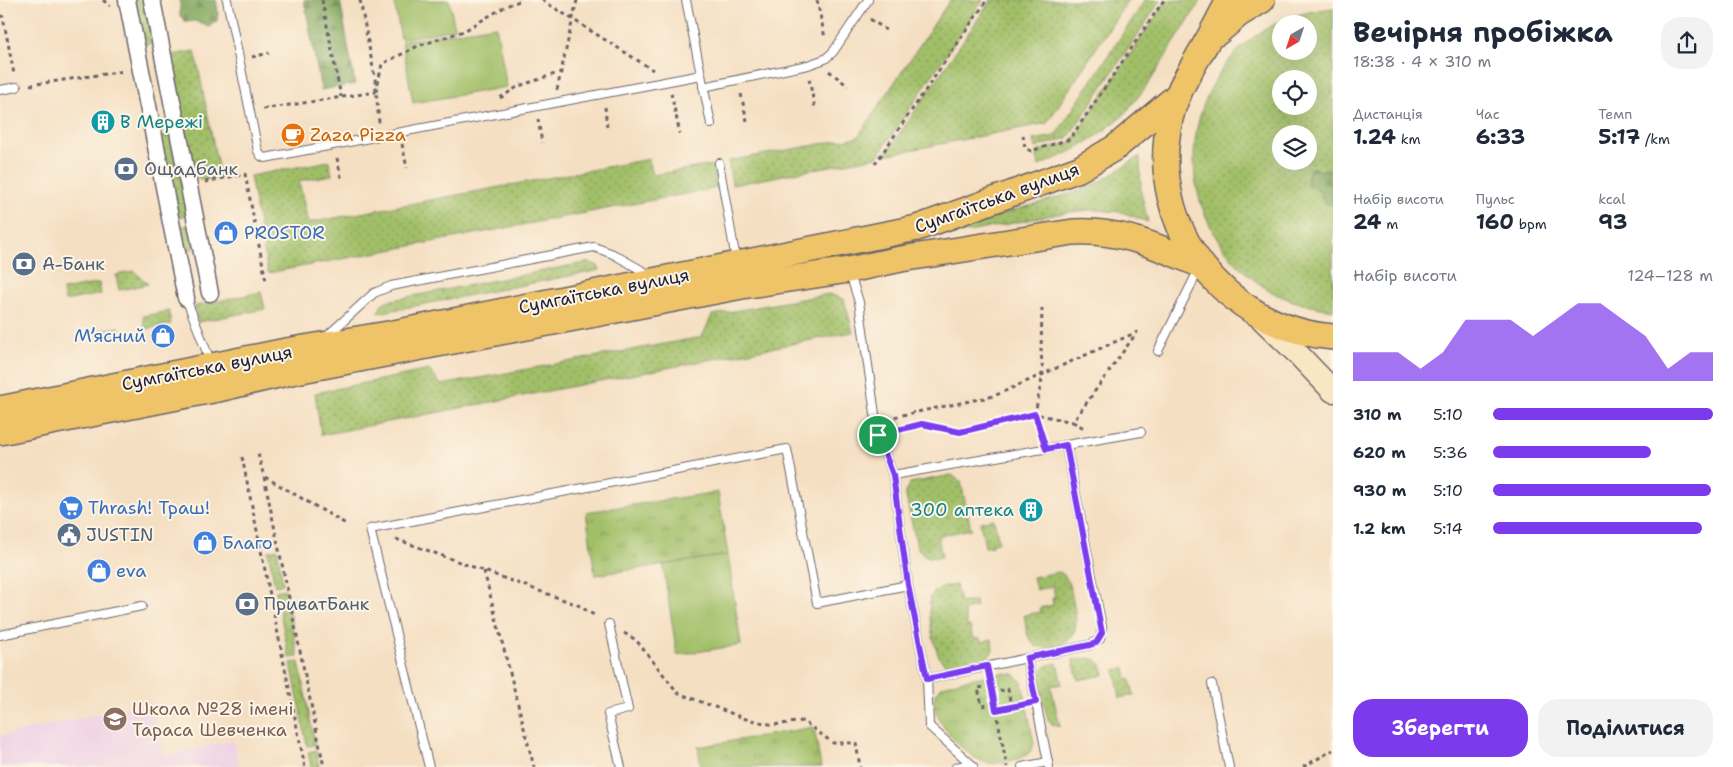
<!DOCTYPE html>
<html lang="uk">
<head>
<meta charset="utf-8">
<style>
	body { margin:0; font-family:"Shantell Sans",sans-serif; background:#f2f2f3; color:#1f2937; height:100vh; display:flex; flex-direction:column; font-size:19px; white-space:nowrap }
	* { box-sizing:border-box; margin:0 }
	p { font-size:16px; color:#747a83 }
	.icon { flex:none; width:28px; height:28px; fill:none; stroke:currentColor; stroke-width:2; stroke-linecap:round; stroke-linejoin:round }
	.map { position:relative; flex:1; overflow:hidden }
	.drawer { display:flex; flex-direction:column; background:#fff; width:400px }
	.drawer>* { flex:none }
	.needle { width:32px; rotate:219deg }
	.controls { position:absolute; left:1272px; top:15px; display:grid; gap:10px }
	.controls a { display:grid; place-items:center; width:45px; height:45px; border-radius:50%; background:#fff; box-shadow:0 5px 20px #0002; font-size:25px }
	.pin { position:absolute; display:grid; place-items:center; width:42px; height:42px; color:#fff; margin:-21px; border:2px solid #fff; border-radius:50%; box-shadow:0 1px 5px #0007 }
	.round { display:grid; place-items:center; flex:none; width:52px; height:52px; border-radius:20px; background:#f2f2f3 }
	.overview { display:flex; align-items:center; justify-content:space-between; height:85px; padding:0 20px }
	h1 { font-size:28px; font-weight:700; line-height:38px }
	.stats { display:grid; grid-template-columns:repeat(3,1fr); gap:8px; height:85px; padding:5px 20px }
	.stats div { display:grid; align-content:center }
	.stats b { font-size:21px; font-weight:700 }
	.stats small { font-size:14px; font-weight:400 }
	.stats p { font-size:14px }
	.chart { height:140px; padding:10px 20px }
	.chart p { display:flex; justify-content:space-between }
	.chart svg { width:100%; height:90px; margin-top:5px; fill:#7c3aed; opacity:.7 }
	.primary-button { display:flex; gap:10px; margin-top:auto; padding:10px 20px }
	.primary-button a { flex:1; height:58px; border-radius:20px; background:#7c3aed; color:#fff; font-size:20px; font-weight:700; line-height:58px; text-align:center }
	.primary-button a+a { background:#f2f2f3; color:#1f2937 }
	ul { padding:0 20px; list-style:none; font-size:16px }
	li { display:grid; grid-template-columns:80px 60px 1fr; align-items:center; height:38px }
	li i { height:12px; border-radius:6px; background:#7c3aed }
	main { display:flex; flex:1; min-height:0 }
	.map>svg:first-child { display:block }
	.built { fill:#efd0e6 }
	.grass { fill:url(#grass-dots); stroke:#627051; fill-rule:evenodd }
	.forest { fill:url(#forest-firs); stroke:#51644c }
	.park { fill:url(#park-tufts); stroke:#627051 }
	.pitch { fill:#a1bf67; stroke:#627051 }
	.lines { fill:none; stroke-linecap:round; stroke-linejoin:round }
	.lane-casing { stroke:#6c646a; stroke-width:10 }
	.street-casing { stroke:#6c646a; stroke-width:19 }
	.secondary-casing { stroke:#6c646a; stroke-width:25 }
	.primary-casing { stroke:#6c646a; stroke-width:28 }
	.path { stroke:#6c646a; stroke-width:3; stroke-dasharray:4 4; stroke-linecap:butt }
	.lane { stroke:#fff; stroke-width:8 }
	.street { stroke:#fff; stroke-width:16 }
	.secondary { stroke:#f9e7c3; stroke-width:22 }
	.primary { stroke:#efc469; stroke-width:25 }
	.route-casing { stroke:#fff; stroke-width:10 }
	.route { stroke:#7c3aed; stroke-width:6 }
	.labels { text-anchor:middle; dominant-baseline:central; stroke-width:4; stroke-linejoin:round; paint-order:stroke }
	.culture-label { font-size:18px; fill:#0d838f; stroke:#fcf5e5; text-anchor:start }
	.food-label { font-size:18px; fill:#c56008; stroke:#fcf5e5; text-anchor:start }
	.service-label { font-size:18px; fill:#4e5e75; stroke:#fcf5e5; text-anchor:start }
	.street-label { font-size:18px; fill:#22223b; stroke:#fcf5e5 }
	.shop-label { font-size:18px; fill:#366cbe; stroke:#fcf5e5; text-anchor:start }
	.education-label { font-size:18px; fill:#785e54; stroke:#fcf5e5; text-anchor:start }
</style>
</head>
<body>
<main>
<div class="map">
<svg width="1333" height="767" viewBox="0 0 1333 767">
	<defs>
		<pattern id="grass-dots" width="8" height="8" patternUnits="userSpaceOnUse" patternTransform="scale(1.25)"><rect width="8" height="8" fill="#a1bf67"/><path d="M2 2h.1M6 6h.1" fill="none" stroke="#839b56" stroke-width="1.8" stroke-linecap="round"/></pattern>
		<pattern id="forest-firs" width="22" height="20" patternUnits="userSpaceOnUse" patternTransform="scale(1.25)"><rect width="22" height="20" fill="#80a65c"/><path d="M5 1l3.5 6h-7zM16 11l3.5 6h-7z" fill="#68874d"/></pattern>
		<pattern id="park-tufts" width="24" height="20" patternUnits="userSpaceOnUse" patternTransform="scale(1.25)"><rect width="24" height="20" fill="#a1bf67"/><path d="M3 7l-1-3M5 7V3M7 7l1-3M15 17l-1-3M17 17v-4M19 17l1-3" fill="none" stroke="#839b56"/></pattern>
	</defs>
	<rect width="100%" height="100%" fill="#fcf5e5"/>
	<filter id="ink" filterUnits="userSpaceOnUse"><feTurbulence type="fractalNoise" baseFrequency=".02" numOctaves="2"/><feDisplacementMap in="SourceGraphic" scale="10" xChannelSelector="R" yChannelSelector="G"/><feConvolveMatrix kernelMatrix="1 2 1 2 8 2 1 2 1" color-interpolation-filters="sRGB"/></filter>
	<filter id="wash" filterUnits="userSpaceOnUse"><feTurbulence type="fractalNoise" baseFrequency=".0096" numOctaves="4" result="noise"/><feDisplacementMap in="SourceGraphic" scale="20" xChannelSelector="R" yChannelSelector="G"/><feGaussianBlur stdDeviation="1.12" result="paint"/><feColorMatrix in="noise" values="0 0 0 0 0 0 0 0 0 0 0 0 0 0 0 0 0 1.4 0 .05"/><feComposite in="paint" operator="in"/></filter>
	<g filter="url(#wash)">
		<rect width="100%" height="100%" fill="#f5dfc2"/>
		<polygon class="built" points="151,702 164,756 233,740 239,767 0,767 0,736"/>
		<g class="grass">
			<polygon points="133,0 146,0 154,43 142,45"/>
			<polygon points="950,0 983,0 877,157 732,185 728,161 858,137"/>
			<polygon points="991,0 1128,0 1047,123 885,155"/>
			<polygon points="1145,0 1161,0 1068,138 1035,148 1033,140 1055,136"/>
			<polygon points="1167,0 1201,0 1149,83 1123,116 1097,136 1070,152 1039,166 1036,152 1071,142"/>
			<path d="M1333,8V310C1312,307 1291,302 1272,292C1243,275 1220,249 1207,219C1178,156 1199,77 1255,36C1279,19 1305,11 1333,8ZM1281,24H1309V51H1281ZM1281,79H1309V106H1281ZM1281,134H1309V161H1281Z"/>
			<polygon points="195,51 220,177 201,180 194,175 170,55"/>
			<polygon points="172,135 187,215 176,218 160,137"/>
			<polygon points="1140,156 1141,192 1148,222 1122,212 1093,210 1068,212 949,236 948,230 1076,192 1098,183"/>
			<polygon points="649,159 653,175 712,165 717,188 268,273 250,176 329,161 332,175 299,181 308,223"/>
			<polygon points="189,225 194,249 183,251 178,227"/>
			<polygon points="589,262 598,266 600,270 378,313 382,304 387,301"/>
			<polygon points="134,271 148,284 119,290 116,275"/>
			<polygon points="99,283 101,294 65,301 63,290"/>
			<polygon points="261,292 265,309 198,322 195,306"/>
			<polygon points="829,294 844,299 853,332 321,435 315,393 429,370 441,385 702,337 712,315"/>
			<polygon points="169,311 171,324 145,329 143,316"/>
			<polygon points="119,327 121,333 94,337 94,331"/>
			<path d="M952,475L961,482L971,529L938,536L942,557C931,559 923,557 917,547L905,492L910,483Z"/>
			<polygon points="994,519 999,542 992,543 992,546 985,547 980,522"/>
			<polygon points="277,549 283,584 275,586 268,551"/>
			<path d="M1059,572C1063,574 1065,575 1067,580C1072,589 1078,621 1075,630C1071,646 1048,649 1035,646L1028,636L1024,615L1041,612L1040,608L1053,605L1052,598H1055L1053,586L1036,590L1033,577Z"/>
			<path d="M956,585L960,603L975,601L976,607L964,610L967,626H970L973,639L980,638L981,642L992,639L993,650C989,659 982,660 974,661C965,663 951,668 943,662C934,655 925,605 932,595C937,587 948,586 956,585Z"/>
			<polygon points="285,589 298,657 289,658 276,591"/>
			<path d="M1087,658C1099,658 1102,664 1104,675L1078,680L1073,660Z"/>
			<polygon points="299,662 315,745 307,746 291,663"/>
			<path d="M1057,663L1062,684L1051,686L1060,727L1052,724L1048,720C1045,708 1034,675 1046,666C1049,664 1054,664 1057,663Z"/>
			<polygon points="1125,668 1127,679 1130,679 1134,695 1120,698 1115,670"/>
			<polygon points="316,750 319,767 311,767 308,752"/>
		</g>
		<g class="forest">
			<polygon points="180,0 216,0 218,12 217,21 209,27 195,21 186,22 180,16"/>
			<polygon points="304,0 340,0 355,84 321,90"/>
			<path d="M1312,167L1321,171L1324,169L1333,172L1332,205C1324,205 1321,197 1319,191L1307,185L1309,171Z"/>
		</g>
		<g class="park">
			<polygon points="718,492 728,555 595,575 586,512"/>
			<path d="M1002,673L1014,674L1022,682L1034,743C1031,755 1023,758 1012,760C1002,763 992,765 982,761C963,754 920,710 939,689C947,681 989,676 1002,673Z"/>
			<polygon points="814,727 821,767 701,767 698,747"/>
		</g>
		<g class="pitch">
			<polygon points="394,0 449,0 455,29 401,39"/>
			<polygon points="496,26 507,87 413,103 402,41"/>
			<polygon points="728,555 741,645 677,655 663,565"/>
		</g>
	</g>
	<g filter="url(#ink)">
		<g class="lines">
			<defs>
				<g id="lane">
					<polyline points="227,0 258,151 261,156 265,158 701,75"/>
					<polyline points="686,0 711,124"/>
					<polyline points="703,87 808,65 825,59 833,52 868,0"/>
					<polyline points="0,90 17,87"/>
					<polyline points="719,163 736,260"/>
					<polyline points="850,274 859,302 878,435 893,475 908,585 927,679 929,726 971,764"/>
					<polyline points="186,298 211,363"/>
					<polyline points="326,337 374,293 391,286 594,247 613,254 650,275"/>
					<polyline points="1158,351 1199,269"/>
					<polyline points="893,475 1141,432"/>
					<polyline points="609,624 628,709 608,714 621,767"/>
					<polyline points="0,635 142,606"/>
					<polyline points="1027,658 1049,767"/>
					<polyline points="927,679 1090,645 1100,639 1102,627 1066,445"/>
					<polyline points="1212,684 1229,767"/>
					<polyline points="429,767 370,529 787,449 817,603 908,585"/>
					<polyline points="956,767 971,764 973,766"/>
					<polyline points="1022,767 1048,762"/>
				</g>
				<g id="street">
					<polyline points="127,0 186,298"/>
					<polyline points="152,0 210,293"/>
				</g>
				<polyline id="secondary" points="1261,318 1296,352 1333,391"/>
				<g id="primary">
					<path d="M1229,0C1220,17 1212,34 1202,50C1189,73 1176,93 1170,119C1146,227 1225,328 1333,337"/>
					<polyline points="1217,33 1239,14 1262,0"/>
					<polyline points="0,409 286,351 394,333 917,228 1079,169 1116,147 1178,95"/>
					<path d="M0,432L218,389L291,372L742,286L849,270L901,259L1073,232C1121,229 1158,247 1201,265"/>
				</g>
			</defs>
			<use href="#lane" class="lane-casing"/>
			<use href="#street" class="street-casing"/>
			<use href="#secondary" class="secondary-casing"/>
			<use href="#primary" class="primary-casing"/>
			<g class="path">
				<polyline points="103,0 110,6"/>
				<polyline points="322,0 341,97"/>
				<polyline points="360,0 375,78 379,123"/>
				<polyline points="542,0 653,70"/>
				<polyline points="817,0 825,38"/>
				<polyline points="0,15 3,17 14,74"/>
				<polyline points="870,19 886,30"/>
				<polyline points="252,57 269,53"/>
				<polyline points="829,71 848,86"/>
				<polyline points="809,79 815,108"/>
				<polyline points="30,85 125,71"/>
				<polyline points="557,90 577,0"/>
				<polyline points="376,92 382,64 418,46 464,31 506,6 522,0"/>
				<polyline points="671,93 680,134"/>
				<polyline points="741,94 747,121"/>
				<polyline points="500,98 519,86 561,72"/>
				<polyline points="605,107 607,128"/>
				<polyline points="263,109 376,92"/>
				<polyline points="538,119 542,143"/>
				<polyline points="1023,135 1025,148 1031,151 1070,139 1164,0"/>
				<polyline points="402,144 407,168"/>
				<polyline points="337,158 342,181"/>
				<polyline points="875,164 987,0"/>
				<polyline points="205,182 245,174 266,281"/>
				<polyline points="1042,308 1041,352 1043,374 1035,414 1042,437"/>
				<polyline points="891,423 893,417 994,396 1137,332 1073,422 1084,428"/>
				<polyline points="891,432 923,424 959,432 1035,414 1073,422"/>
				<polyline points="258,454 264,477 324,767"/>
				<polyline points="242,457 305,767"/>
				<polyline points="265,477 346,524"/>
				<polyline points="396,539 578,605 597,617"/>
				<polyline points="484,571 534,767"/>
				<polyline points="624,633 636,640 678,693 746,719 774,725 803,721 833,743 856,743 860,767"/>
				<polyline points="990,679 1007,767"/>
				<polyline points="991,686 978,688 982,706 994,704"/>
				<polyline points="992,693 1008,689 1011,707"/>
				<polyline points="996,710 1025,704"/>
				<polyline points="1303,767 1333,750"/>
			</g>
			<use href="#lane" class="lane"/>
			<use href="#street" class="street"/>
			<use href="#secondary" class="secondary"/>
			<use href="#primary" class="primary"/>
		</g>
	</g>
	<g class="lines" filter="url(#ink)">
		<defs>
			<polygon id="route" points="1035,414 1046,449 1066,445 1102,633 1096,643 1090,645 1027,658 1036,702 996,710 987,666 927,679 908,585 893,475 878,435 922,424 960,432"/>
		</defs>
		<use href="#route" class="route-casing"/>
		<use href="#route" class="route"/>
	</g>
	<defs>
		<symbol id="building-disc" viewBox="-11 -11 22 22"><circle r="9.5" fill="#0f9aa8" stroke="#fcf5e5"/><path d="M-4-6H4V6H1V3H-1V6H-4ZM-2.5-4.3h1.7v1.8h-1.7ZM.8-4.3h1.7v1.8H.8ZM-2.5-1h1.7V.8h-1.7ZM.8-1h1.7V.8H.8Z" fill="#fff"/></symbol>
		<symbol id="cafe-disc" viewBox="-11 -11 22 22"><circle r="9.5" fill="#e8710a" stroke="#fcf5e5"/><path d="M-5.5-4.5H6V0H3Q3 3.5 0 3.5H-2.5Q-5.5 3.5-5.5 0ZM3-3.2v2h1.7v-2ZM-6 4.5H4V6H-6Z" fill="#fff"/></symbol>
		<symbol id="bank-disc" viewBox="-11 -11 22 22"><circle r="9.5" fill="#5c6f8a" stroke="#fcf5e5"/><path d="M-6-4H6V4H-6ZM0-2.3a2.3 2.3 0 1 0 0 4.6a2.3 2.3 0 1 0 0-4.6Z" fill="#fff"/></symbol>
		<symbol id="shop-disc" viewBox="-11 -11 22 22"><circle r="9.5" fill="#3f7fe0" stroke="#fcf5e5"/><path d="M-5-2.5h2.3a2.7 3.5 0 0 1 5.4 0H5L5.5 6h-11ZM-1.5-2.5h3a1.5 2.3 0 0 0-3 0Z" fill="#fff"/></symbol>
		<symbol id="supermarket-disc" viewBox="-11 -11 22 22"><circle r="9.5" fill="#3f7fe0" stroke="#fcf5e5"/><path d="M-6-5.5h2.5l.6 2H6L4.5 2H-2.5L-4.4-4H-6ZM-1.5 3.2a1.3 1.3 0 1 0 .1 0ZM3 3.2a1.3 1.3 0 1 0 .1 0Z" fill="#fff"/></symbol>
		<symbol id="civic-disc" viewBox="-11 -11 22 22"><circle r="9.5" fill="#5c6f8a" stroke="#fcf5e5"/><path d="M-.6-6.5H3V-4.5H.6V-3L4-1V1h2V6H-6V1h2V-1L-.6-3ZM-1.2 2.5V6h2.4V2.5Z" fill="#fff"/></symbol>
		<symbol id="school-disc" viewBox="-11 -11 22 22"><circle r="9.5" fill="#8d6e63" stroke="#fcf5e5"/><path d="M0-5L7-2L0 1L-7-2ZM-4 1L0 2.5L4 1V4Q0 6-4 4Z" fill="#fff"/></symbol>
	</defs>
	<g fill-rule="evenodd">
		<use href="#building-disc" x="89" y="108" width="28" height="28"/>
		<use href="#cafe-disc" x="279" y="121" width="28" height="28"/>
		<use href="#bank-disc" x="112" y="155" width="28" height="28"/>
		<use href="#shop-disc" x="212" y="219" width="28" height="28"/>
		<use href="#bank-disc" x="10" y="250" width="28" height="28"/>
		<use href="#shop-disc" x="149" y="322" width="28" height="28"/>
		<use href="#supermarket-disc" x="57" y="494" width="28" height="28"/>
		<use href="#building-disc" x="1017" y="496" width="28" height="28"/>
		<use href="#civic-disc" x="55" y="521" width="28" height="28"/>
		<use href="#shop-disc" x="191" y="529" width="28" height="28"/>
		<use href="#shop-disc" x="85" y="557" width="28" height="28"/>
		<use href="#bank-disc" x="233" y="590" width="28" height="28"/>
		<use href="#school-disc" x="101" y="705" width="28" height="28"/>
	</g>
	<g class="labels">
		<g class="culture-label">
			<text x="120" y="122">В Мережі</text>
			<text x="1014" y="510" text-anchor="end">300 аптека</text>
		</g>
		<g class="food-label">
			<text x="310" y="135">Zaza Pizza</text>
		</g>
		<g class="service-label">
			<text x="144" y="169">Ощадбанк</text>
			<text x="42" y="264">А-Банк</text>
			<text x="86" y="535">JUSTIN</text>
			<text x="264" y="604">ПриватБанк</text>
		</g>
		<g class="street-label">
			<text transform="translate(997 198) rotate(-20)">Сумгаїтська вулиця</text>
			<text transform="translate(604 291) rotate(-11)">Сумгаїтська вулиця</text>
			<text transform="translate(207 368) rotate(-11)">Сумгаїтська вулиця</text>
		</g>
		<g class="shop-label">
			<text x="244" y="233">PROSTOR</text>
			<text x="146" y="336" text-anchor="end">М’ясний</text>
			<text x="88" y="508">Thrash! Траш!</text>
			<text x="222" y="543">Благо</text>
			<text x="116" y="571">eva</text>
		</g>
		<g class="education-label">
			<text x="132" y="709">Школа №28 імені<tspan x="132" dy="21">Тараса Шевченка</tspan></text>
		</g>
	</g>
</svg>
<div class="controls">
<a><svg class="needle" viewBox="-14 -14 28 28"><path d="M0-13l5 13h-10z" fill="#e53935"/><path d="M0 13l5-13h-10z" fill="#747a83"/></svg></a>
<a><svg class="icon" aria-label="locate" viewBox="0 0 24 24"><circle cx="12" cy="12" r="6"/><path d="M12 2v4M12 18v4M2 12h4M18 12h4"/></svg></a>
<a><svg class="icon" aria-label="layers" viewBox="0 0 24 24"><path d="M12 4l9 5-9 5-9-5zM3 14l9 5 9-5"/></svg></a>
</div>
<div class="pin" style="left:878px;top:435px;background:#1e9e55"><svg class="icon" aria-label="arrive" viewBox="0 0 24 24"><path d="M6 21V4h12l-3 4 3 4H6"/></svg></div>
</div>
<section class="drawer">
<div class="overview"><div><h1>Вечірня пробіжка</h1><p>18:38 · 4 × 310 m</p></div><a class="round"><svg class="icon" aria-label="share" viewBox="0 0 24 24"><path d="M12 15V3M7 8l5-5 5 5M5 13v7h14v-7"/></svg></a></div>
<div class="stats">
<div><p>Дистанція</p><b>1.24<small> km</small></b></div>
<div><p>Час</p><b>6:33</b></div>
<div><p>Темп</p><b>5:17<small> /km</small></b></div>
</div>
<div class="stats">
<div><p>Набір висоти</p><b>24<small> m</small></b></div>
<div><p>Пульс</p><b>160<small> bpm</small></b></div>
<div><p>kcal</p><b>93</b></div>
</div>
<div class="chart"><p><span>Набір висоти</span>124–128 m</p>
<svg viewBox="0 0 160 44" preserveAspectRatio="none"><path d="M0 44V30L10 30L20 30L30 38L40 30L50 14L60 14L70 14L80 22L90 14L100 6L110 6L120 14L130 22L140 38L150 30L160 30V44z"/></svg>
</div>
<ul>
<li><b>310 m</b>5:10<i style="width:100%"></i></li>
<li><b>620 m</b>5:36<i style="width:72%"></i></li>
<li><b>930 m</b>5:10<i style="width:99%"></i></li>
<li><b>1.2 km</b>5:14<i style="width:95%"></i></li>
</ul>
<div class="primary-button"><a>Зберегти</a><a>Поділитися</a></div>
</section>
</main>
</body>
</html>
